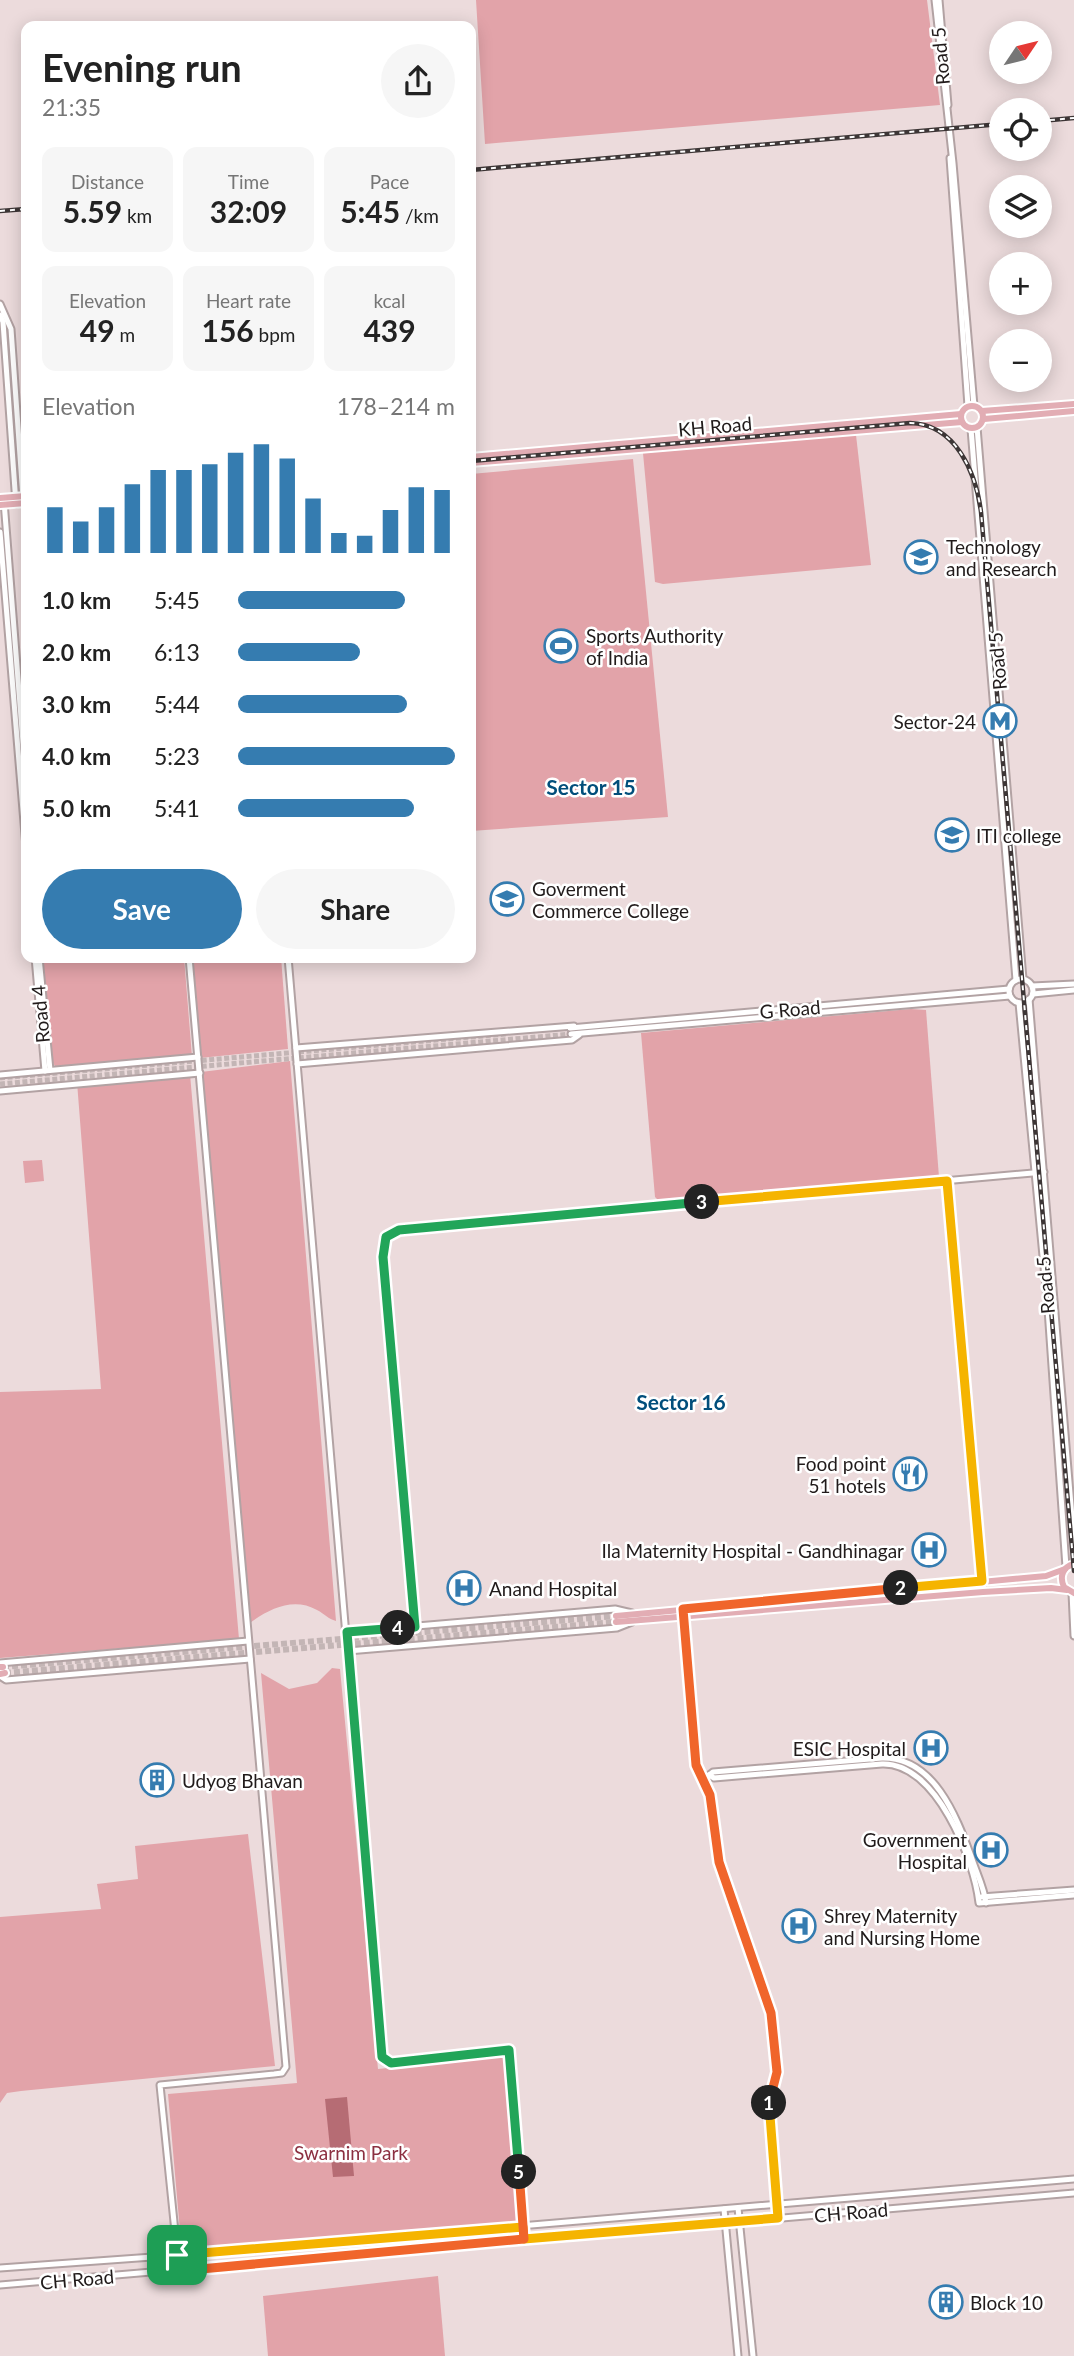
<!DOCTYPE html>
<html lang="en">
<head>
<meta charset="utf-8">
<style>
	body { margin:0; font-family:Lato,sans-serif; background:#f6f6f6; color:#222; height:100vh; display:flex; flex-direction:column; font-size:26px; white-space:nowrap }
	* { box-sizing:border-box; margin:0 }
	p { font-size:23px; color:#767676 }
	.icon { flex:none; width:38px; height:38px; fill:none; stroke:currentColor; stroke-width:2; stroke-linecap:round; stroke-linejoin:round }
	.map { position:relative; flex:1; overflow:hidden }
	.details { position:absolute; left:21px; top:21px; width:455px; height:942px; display:flex; flex-direction:column; background:#fff; border-radius:14px; box-shadow:0 4px 18px #0003 }
	.details>* { flex:none }
	.needle { width:46px; rotate:55deg }
	.fabs { position:absolute; left:989px; top:21px; display:grid; gap:14px }
	.fabs a { display:grid; place-items:center; width:63px; height:63px; border-radius:50%; background:#fff; box-shadow:0 4px 18px #0003; font-size:35px }
	.pin { position:absolute; display:grid; place-items:center; width:60px; height:60px; color:#fff; margin:-30px; border-radius:14px; box-shadow:0 4px 10px #0006 }
	.km { position:absolute; width:35px; height:35px; margin:-18px; border-radius:50%; background:#222; color:#fff; font-size:19px; line-height:35px; text-align:center }
	.round { display:grid; place-items:center; flex:none; width:74px; height:74px; border-radius:37px; background:#f6f6f6 }
	.overview { display:flex; align-items:center; justify-content:space-between; height:119px; padding:0 21px }
	h1 { font-size:38px; font-weight:700; line-height:52px }
	.stats { display:grid; grid-template-columns:repeat(3,1fr); gap:10px; height:119px; padding:7px 21px }
	.stats div { display:grid; align-content:center; border-radius:14px; background:#f6f6f6; text-align:center }
	.stats b { font-size:30px; font-weight:700 }
	.stats small { font-size:19px; font-weight:400 }
	.stats p { font-size:19px }
	.chart { height:196px; padding:14px 21px }
	.chart p { display:flex; justify-content:space-between }
	.chart svg { width:100%; height:126px; margin-top:7px; stroke:#357cb0; stroke-width:6 }
	.primary-button { display:flex; gap:14px; margin-top:auto; padding:14px 21px }
	.primary-button a { flex:1; height:80px; border-radius:42px; background:#357cb0; color:#fff; font-size:28px; font-weight:700; line-height:80px; text-align:center }
	.primary-button a+a { background:#f6f6f6; color:#222 }
	ul { padding:0 21px; list-style:none; font-size:23px }
	li { display:grid; grid-template-columns:112px 84px 1fr; align-items:center; height:52px }
	li i { height:18px; border-radius:9px; background:#357cb0 }
	.map>svg:first-child { display:block }
	.green { fill:#e2a3a9 }
	.water { fill:#b66c74 }
	.lines { fill:none; stroke-linecap:round; stroke-linejoin:round }
	.minor-tunnel { stroke:#c3b5b5; stroke-width:5; stroke-dasharray:5 2.5; stroke-linecap:butt }
	.major-tunnel { stroke:#c3b5b5; stroke-width:6; stroke-dasharray:6 3; stroke-linecap:butt }
	.minor-casing { stroke:#b2a2a3; stroke-width:9 }
	.major-casing { stroke:#fff; stroke-width:10 }
	.minor { stroke:#fff; stroke-width:5 }
	.major { stroke:#e2adb4; stroke-width:6 }
	.rail-casing { stroke:#3d3636; stroke-width:4.5 }
	.rail { stroke:#fff; stroke-width:2; stroke-dasharray:5; stroke-linecap:butt }
	.split-1-casing { stroke:#fff; stroke-width:14 }
	.split-2-casing { stroke:#fff; stroke-width:14 }
	.split-3-casing { stroke:#fff; stroke-width:14 }
	.split-4-casing { stroke:#fff; stroke-width:14 }
	.split-5-casing { stroke:#fff; stroke-width:14 }
	.split-6-casing { stroke:#fff; stroke-width:14 }
	.split-1 { stroke:#f5b400; stroke-width:9 }
	.split-2 { stroke:#f0652b; stroke-width:9 }
	.split-3 { stroke:#f5b400; stroke-width:9 }
	.split-4 { stroke:#22a559; stroke-width:9 }
	.split-5 { stroke:#22a559; stroke-width:9 }
	.split-6 { stroke:#f0652b; stroke-width:9 }
	.labels { text-anchor:middle; dominant-baseline:central; stroke-width:5; stroke-linejoin:round; paint-order:stroke }
	.street-label { font-size:19px; fill:#211b1b; stroke:#fff }
	.poi-label { font-size:19px; fill:#211b1b; stroke:#fff; text-anchor:start }
	.park-label { font-size:19px; fill:#8c3041; stroke:#fff }
	.neighbourhood-label { font-size:21px; font-weight:bold; fill:#014e7b; stroke:#fff }
</style>
</head>
<body>
<div class="map">
<svg width="1074" height="2356" viewBox="0 0 1074 2356">
	<rect width="100%" height="100%" fill="#ecdbdc"/>
	<g class="green">
		<polygon points="476,0 927,0 940,105 485,144"/>
		<polygon points="856,435 871,565 663,584 655,582 643,453"/>
		<polygon points="633,459 668,817 471,831 471,474"/>
		<polygon points="42,957 184,957 192,1057 58,1071 50,1058"/>
		<polygon points="191,957 281,957 288,1049 200,1058"/>
		<polygon points="911,1009 926,1010 939,1177 659,1201 655,1197 641,1033"/>
		<path d="M290,1061L336,1621C328,1619 325,1614 317,1610C294,1597 270,1608 250,1623L201,1072Z"/>
		<polygon points="190,1074 239,1639 0,1658 0,1392 101,1389 77,1082"/>
		<polygon points="42,1160 44,1181 25,1183 23,1161"/>
		<path d="M332,1668L340,1669L378,2069L504,2056L518,2223C406,2235 294,2243 182,2254L168,2094L297,2083L261,1673L289,1689L317,1683Z"/>
		<polygon points="248,1834 275,2066 21,2091 7,2093 0,2103 0,1917 101,1909 97,1884 138,1879 135,1846"/>
		<polygon points="438,2276 445,2356 268,2356 263,2296"/>
	</g>
	<polygon class="water" points="347,2097 354,2176 333,2177 325,2099"/>
	<g class="lines">
		<g class="minor-tunnel">
			<polyline points="0,1078 506,1034"/>
			<polyline points="0,1084 571,1034"/>
		</g>
		<g class="major-tunnel">
			<polyline points="3,1667 616,1616"/>
			<polyline points="5,1673 616,1622"/>
		</g>
		<defs>
			<g id="minor">
				<polyline points="935,0 953,163 974,406"/>
				<polyline points="939,0 948,105"/>
				<polyline points="950,158 968,406"/>
				<polyline points="0,304 11,329 23,498"/>
				<polyline points="0,315 3,322 16,504"/>
				<polyline points="977,427 1023,979"/>
				<polyline points="971,429 1016,980"/>
				<polyline points="4,501 26,781"/>
				<polyline points="0,532 26,847"/>
				<polyline points="35,957 45,1071"/>
				<polyline points="39,957 50,1070"/>
				<polyline points="288,957 382,2057 391,2063 508,2050 524,2239"/>
				<circle cx="1021" cy="991" r="12"/>
				<polyline points="1032,986 1074,984"/>
				<polyline points="1033,994 1074,990"/>
				<polyline points="1029,999 1074,1542"/>
				<polyline points="1019,1003 1048,1309 1066,1567"/>
				<polyline points="570,1028 1009,989"/>
				<polyline points="571,1034 1010,996"/>
				<polyline points="296,1048 574,1026"/>
				<polyline points="297,1064 572,1040 579,1035"/>
				<polyline points="0,1075 198,1057"/>
				<polyline points="0,1091 200,1073"/>
				<polyline points="947,1181 983,1592"/>
				<polyline points="1072,1593 1074,1636"/>
				<polyline points="683,1615 696,1765 710,1795 719,1862 771,2013 777,2072 769,2116 777,2218"/>
				<path d="M415,1627L383,1257C383,1243 383,1232 399,1230L1044,1172"/>
				<polyline points="347,1632 615,1609 632,1613"/>
				<polyline points="348,1651 617,1628 632,1622"/>
				<polyline points="0,1663 248,1641"/>
				<polyline points="0,1676 6,1680 250,1659"/>
				<path d="M709,1775L714,1778L882,1764C936,1762 974,1859 979,1903L1074,1895"/>
				<path d="M708,1776L713,1772L882,1758C934,1757 956,1816 971,1856C976,1872 984,1887 986,1903"/>
				<polyline points="981,1897 1074,1890"/>
				<polyline points="738,2208 753,2356"/>
				<polyline points="724,2209 738,2356"/>
				<polyline points="0,2268 374,2241 449,2232 1074,2179"/>
				<polyline points="179,2271 160,2085 274,2074 282,2073 286,2067 189,957"/>
				<polyline points="0,2285 1074,2193"/>
			</g>
			<g id="major">
				<circle cx="972" cy="417" r="11"/>
				<polyline points="982,411 1074,404"/>
				<polyline points="984,419 1074,411"/>
				<polyline points="471,457 961,414"/>
				<polyline points="471,463 962,422"/>
				<polyline points="0,498 26,496"/>
				<polyline points="0,505 26,503"/>
				<path d="M1074,1564C1063,1567 1059,1576 1064,1587L1074,1593"/>
				<polyline points="616,1616 1046,1576 1065,1569"/>
				<polyline points="616,1622 983,1592 1051,1588 1067,1590"/>
				<polyline points="0,1667 3,1667"/>
				<polyline points="0,1674 5,1673"/>
			</g>
		</defs>
		<use href="#minor" class="minor-casing"/>
		<use href="#major" class="major-casing"/>
		<use href="#minor" class="minor"/>
		<use href="#major" class="major"/>
		<defs>
			<g id="rail">
				<polyline points="1040,121 1074,118"/>
				<polyline points="471,170 1001,124"/>
				<polyline points="0,211 26,209"/>
				<path d="M471,461L910,423C956,424 976,473 981,512L1074,1571"/>
			</g>
		</defs>
		<use href="#rail" class="rail-casing"/>
		<use href="#rail" class="rail"/>
	</g>
	<g class="lines">
		<defs>
			<polyline id="split-1" points="177,2255 523,2227 524,2239 778,2218 769,2103"/>
			<polyline id="split-2" points="769,2103 777,2072 771,2013 719,1862 710,1795 696,1765 683,1609 901,1588"/>
			<polyline id="split-3" points="702,1202 947,1181 982,1581 901,1588"/>
			<polyline id="split-4" points="398,1628 415,1627 383,1257 386,1237 399,1230 702,1202"/>
			<polyline id="split-5" points="398,1628 347,1632 382,2057 391,2063 509,2050 519,2172"/>
			<polyline id="split-6" points="177,2255 179,2271 524,2239 519,2172"/>
		</defs>
		<use href="#split-1" class="split-1-casing"/>
		<use href="#split-2" class="split-2-casing"/>
		<use href="#split-3" class="split-3-casing"/>
		<use href="#split-4" class="split-4-casing"/>
		<use href="#split-5" class="split-5-casing"/>
		<use href="#split-6" class="split-6-casing"/>
		<use href="#split-1" class="split-1"/>
		<use href="#split-2" class="split-2"/>
		<use href="#split-3" class="split-3"/>
		<use href="#split-4" class="split-4"/>
		<use href="#split-5" class="split-5"/>
		<use href="#split-6" class="split-6"/>
	</g>
	<defs>
		<symbol id="university-ring" viewBox="-11 -11 22 22"><circle r="9.5" fill="#fff" stroke="#357cb0" stroke-width="1.5"/><path d="M0-5L7-2L0 1L-7-2ZM-4 1L0 2.5L4 1V4Q0 6-4 4Z" fill="#357cb0"/></symbol>
		<symbol id="stadium-ring" viewBox="-11 -11 22 22"><circle r="9.5" fill="#fff" stroke="#357cb0" stroke-width="1.5"/><path d="M0-5a6.5 5 0 1 0 0 10a6.5 5 0 1 0 0-10ZM-3.5-1.8h7v3.6h-7Z" fill="#357cb0"/></symbol>
		<symbol id="metro-ring" viewBox="-11 -11 22 22"><circle r="9.5" fill="#fff" stroke="#357cb0" stroke-width="1.5"/><path d="M-5.5 5V-5H-3L0 0L3-5H5.5V5H3V-.5L0 4L-3-.5V5Z" fill="#357cb0"/></symbol>
		<symbol id="restaurant-ring" viewBox="-11 -11 22 22"><circle r="9.5" fill="#fff" stroke="#357cb0" stroke-width="1.5"/><path d="M-5-6h1v4h1v-4h1v4h1v-4h1v5L-1.5 .5V6h-2V.5L-5-1ZM5-6V6H3V1.5H1.5Q1.5-4 5-6Z" fill="#357cb0"/></symbol>
		<symbol id="hospital-ring" viewBox="-11 -11 22 22"><circle r="9.5" fill="#fff" stroke="#357cb0" stroke-width="1.5"/><path d="M-5-5h3v3.5h4V-5h3V5h-3V1.5h-4V5h-3Z" fill="#357cb0"/></symbol>
		<symbol id="building-ring" viewBox="-11 -11 22 22"><circle r="9.5" fill="#fff" stroke="#357cb0" stroke-width="1.5"/><path d="M-4-6H4V6H1V3H-1V6H-4ZM-2.5-4.3h1.7v1.8h-1.7ZM.8-4.3h1.7v1.8H.8ZM-2.5-1h1.7V.8h-1.7ZM.8-1h1.7V.8H.8Z" fill="#357cb0"/></symbol>
	</defs>
	<g fill-rule="evenodd">
		<use href="#university-ring" x="902" y="538" width="38" height="38"/>
		<use href="#stadium-ring" x="542" y="627" width="38" height="38"/>
		<use href="#metro-ring" x="981" y="702" width="38" height="38"/>
		<use href="#university-ring" x="933" y="816" width="38" height="38"/>
		<use href="#university-ring" x="488" y="880" width="38" height="38"/>
		<use href="#restaurant-ring" x="891" y="1455" width="38" height="38"/>
		<use href="#hospital-ring" x="910" y="1531" width="38" height="38"/>
		<use href="#hospital-ring" x="445" y="1569" width="38" height="38"/>
		<use href="#hospital-ring" x="912" y="1729" width="38" height="38"/>
		<use href="#building-ring" x="138" y="1761" width="38" height="38"/>
		<use href="#hospital-ring" x="972" y="1831" width="38" height="38"/>
		<use href="#hospital-ring" x="780" y="1907" width="38" height="38"/>
		<use href="#building-ring" x="927" y="2283" width="38" height="38"/>
	</g>
	<g class="labels">
		<g class="street-label">
			<text transform="translate(940 56) rotate(-95)">Road 5</text>
			<text transform="translate(715 426) rotate(-5)">KH Road</text>
			<text transform="translate(997 661) rotate(-95)">Road 5</text>
			<text transform="translate(790 1009) rotate(-5)">G Road</text>
			<text transform="translate(40 1014) rotate(-95)">Road 4</text>
			<text transform="translate(1045 1285) rotate(-95)">Road 5</text>
			<text transform="translate(851 2212) rotate(-5)">CH Road</text>
			<text transform="translate(77 2279) rotate(-5)">CH Road</text>
		</g>
		<g class="poi-label">
			<text x="946" y="546">Technology<tspan x="946" dy="22">and Research</tspan></text>
			<text x="586" y="635">Sports Authority<tspan x="586" dy="22">of India</tspan></text>
			<text x="976" y="721" text-anchor="end">Sector-24</text>
			<text x="976" y="835">ITI college</text>
			<text x="532" y="888">Goverment<tspan x="532" dy="22">Commerce College</tspan></text>
			<text x="886" y="1463" text-anchor="end">Food point<tspan x="886" dy="22">51 hotels</tspan></text>
			<text x="904" y="1550" text-anchor="end">Ila Maternity Hospital - Gandhinagar</text>
			<text x="489" y="1588">Anand Hospital</text>
			<text x="906" y="1748" text-anchor="end">ESIC Hospital</text>
			<text x="182" y="1780">Udyog Bhavan</text>
			<text x="967" y="1839" text-anchor="end">Government<tspan x="967" dy="22">Hospital</tspan></text>
			<text x="824" y="1915">Shrey Maternity<tspan x="824" dy="22">and Nursing Home</tspan></text>
			<text x="970" y="2302">Block 10</text>
		</g>
		<g class="park-label">
			<text x="351" y="2152">Swarnim Park</text>
		</g>
		<g class="neighbourhood-label">
			<text x="591" y="786">Sector 15</text>
			<text x="681" y="1401">Sector 16</text>
		</g>
	</g>
</svg>
<div class="fabs">
<a><svg class="needle" viewBox="-14 -14 28 28"><path d="M0-13l5 13h-10z" fill="#e53935"/><path d="M0 13l5-13h-10z" fill="#767676"/></svg></a>
<a><svg class="icon" aria-label="locate" viewBox="0 0 24 24"><circle cx="12" cy="12" r="6"/><path d="M12 2v4M12 18v4M2 12h4M18 12h4"/></svg></a>
<a><svg class="icon" aria-label="layers" viewBox="0 0 24 24"><path d="M12 4l9 5-9 5-9-5zM3 14l9 5 9-5"/></svg></a>
<a>+</a>
<a>−</a>
</div>
<div class="pin" style="left:177px;top:2255px;background:#1e9e55"><svg class="icon" aria-label="arrive" viewBox="0 0 24 24"><path d="M6 21V4h12l-3 4 3 4H6"/></svg></div>
<b class="km" style="left:769px;top:2103px">1</b>
<b class="km" style="left:901px;top:1588px">2</b>
<b class="km" style="left:702px;top:1202px">3</b>
<b class="km" style="left:398px;top:1628px">4</b>
<b class="km" style="left:519px;top:2172px">5</b>
<section class="details">
<div class="overview"><div><h1>Evening run</h1><p>21:35</p></div><a class="round"><svg class="icon" aria-label="share" viewBox="0 0 24 24"><path d="M12 15V3M7 8l5-5 5 5M5 13v7h14v-7"/></svg></a></div>
<div class="stats">
<div><p>Distance</p><b>5.59<small> km</small></b></div>
<div><p>Time</p><b>32:09</b></div>
<div><p>Pace</p><b>5:45<small> /km</small></b></div>
</div>
<div class="stats">
<div><p>Elevation</p><b>49<small> m</small></b></div>
<div><p>Heart rate</p><b>156<small> bpm</small></b></div>
<div><p>kcal</p><b>439</b></div>
</div>
<div class="chart"><p><span>Elevation</span>178–214 m</p>
<svg viewBox="0 0 160 44" preserveAspectRatio="none"><path d="M5 44V28M15 44V33M25 44V28M35 44V20M45 44V15M55 44V15M65 44V13M75 44V9M85 44V6M95 44V11M105 44V25M115 44V37M125 44V38M135 44V29M145 44V21M155 44V22"/></svg>
</div>
<ul>
<li><b>1.0 km</b>5:45<i style="width:77%"></i></li>
<li><b>2.0 km</b>6:13<i style="width:56%"></i></li>
<li><b>3.0 km</b>5:44<i style="width:78%"></i></li>
<li><b>4.0 km</b>5:23<i style="width:100%"></i></li>
<li><b>5.0 km</b>5:41<i style="width:81%"></i></li>
</ul>
<div class="primary-button"><a>Save</a><a>Share</a></div>
</section>
</div>
</body>
</html>
